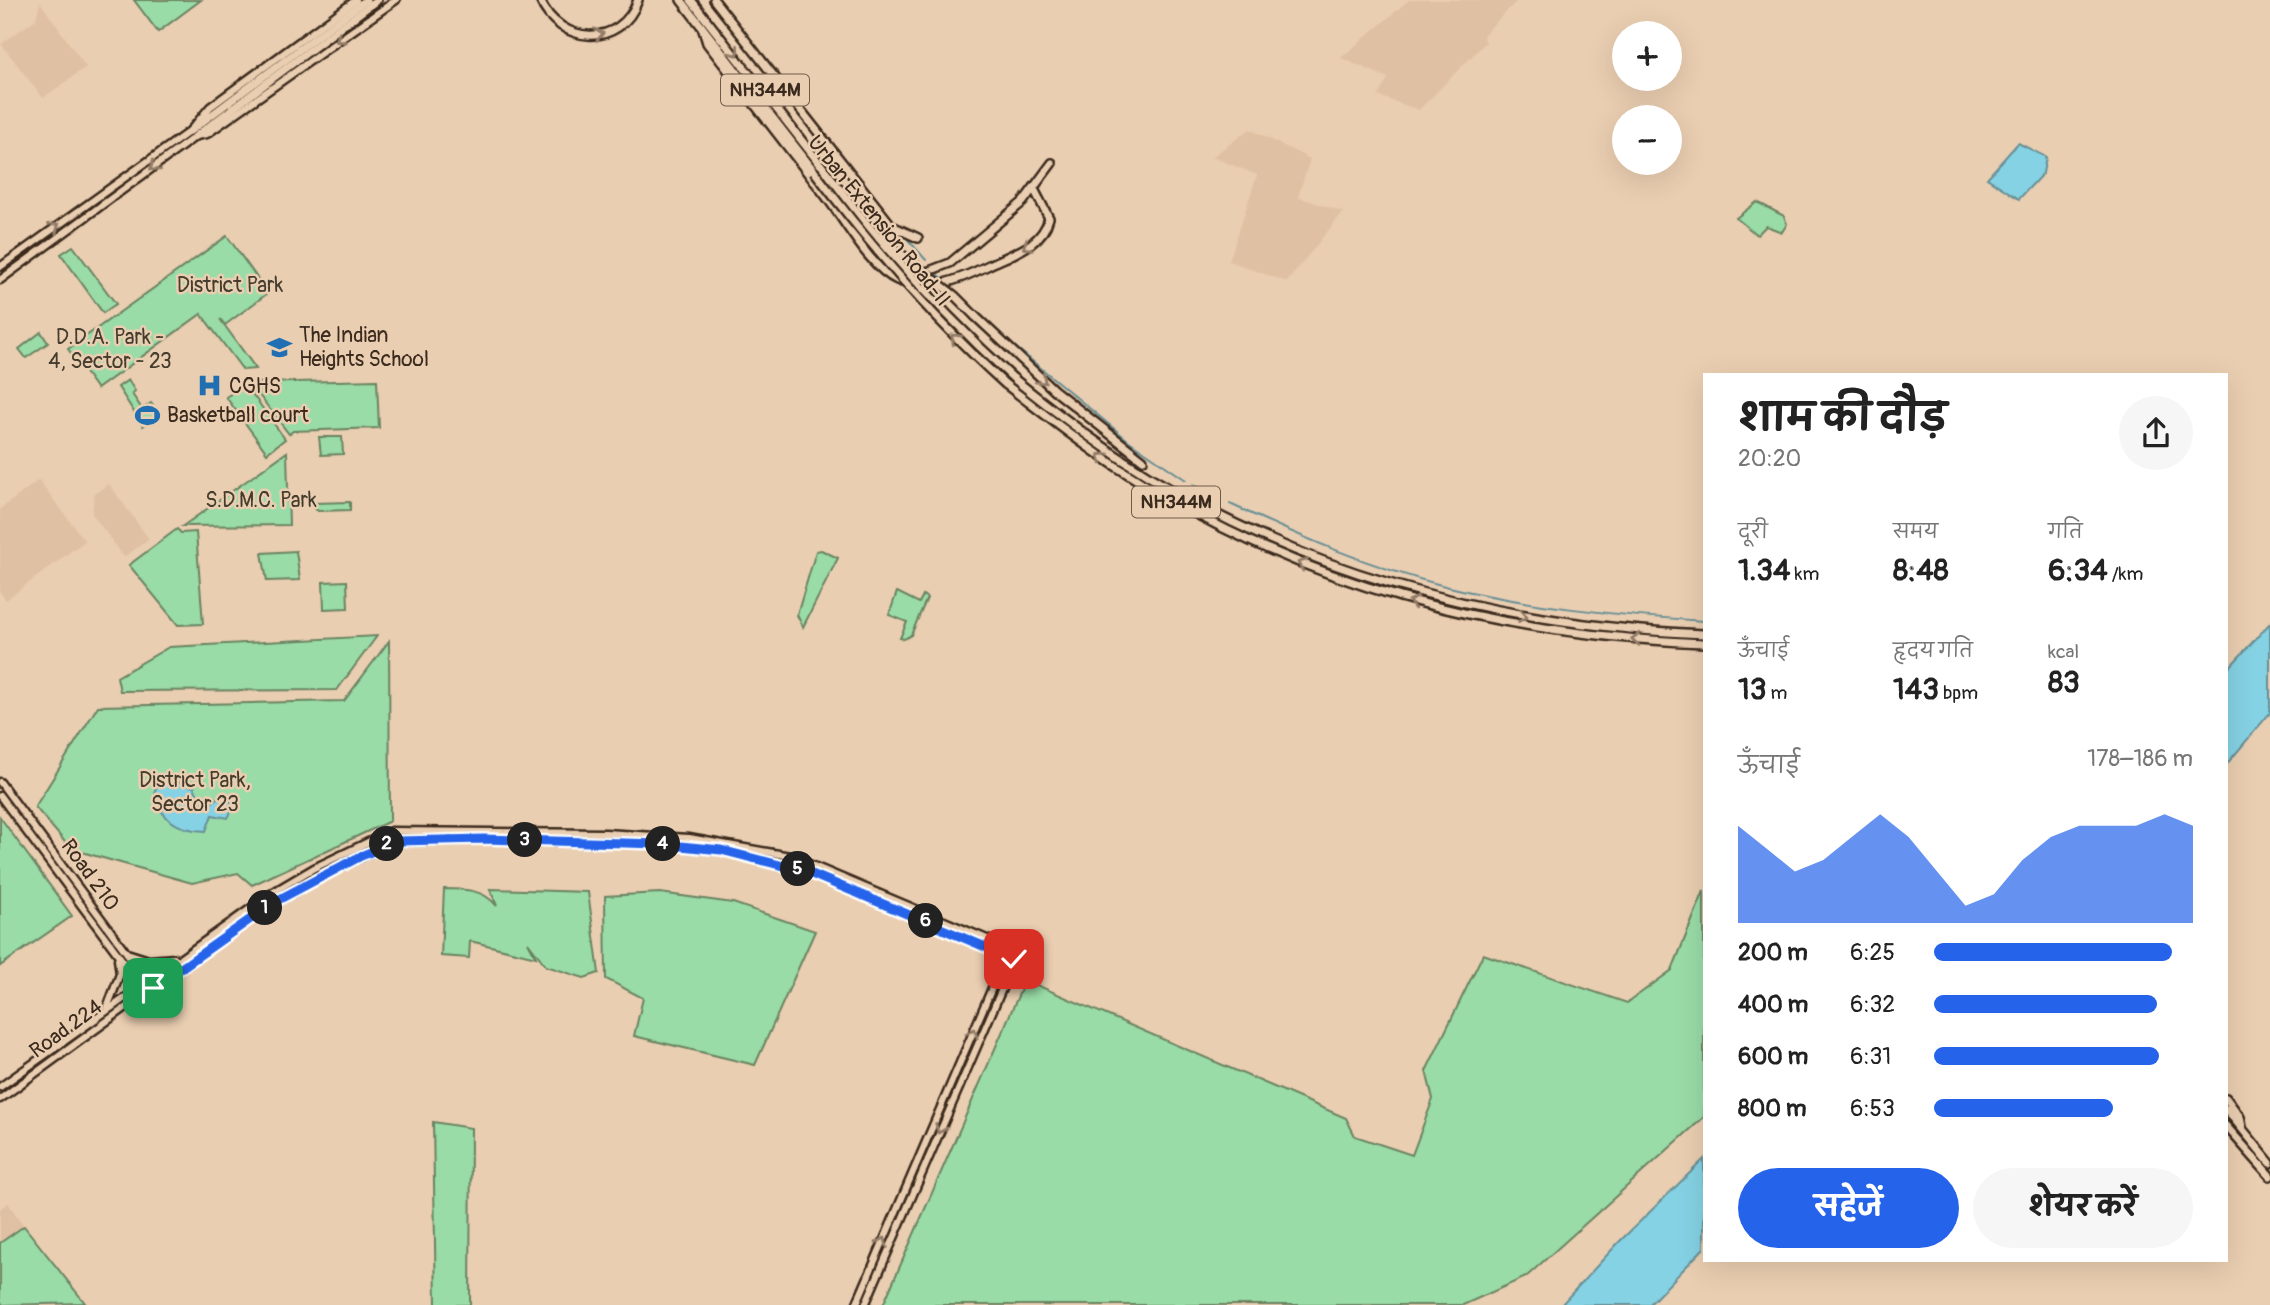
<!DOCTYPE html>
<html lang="hi">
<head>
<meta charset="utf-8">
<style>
	body { margin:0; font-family:Pangolin,"Playpen Sans Deva",sans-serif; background:#f6f6f6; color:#222; height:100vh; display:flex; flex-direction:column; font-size:26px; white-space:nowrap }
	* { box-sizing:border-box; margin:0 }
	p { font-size:23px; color:#767676 }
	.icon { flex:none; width:38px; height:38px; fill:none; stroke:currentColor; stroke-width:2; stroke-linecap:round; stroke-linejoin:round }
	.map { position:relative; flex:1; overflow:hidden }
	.side { position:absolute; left:1703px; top:373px; width:525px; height:889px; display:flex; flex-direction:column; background:#fff; border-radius:0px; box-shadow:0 7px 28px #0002 }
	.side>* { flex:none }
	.buttons { position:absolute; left:1612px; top:21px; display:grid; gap:14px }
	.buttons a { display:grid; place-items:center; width:70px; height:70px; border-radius:50%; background:#fff; box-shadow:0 7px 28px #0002; font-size:35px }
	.pin { position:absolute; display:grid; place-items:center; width:60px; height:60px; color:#fff; margin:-30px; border-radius:14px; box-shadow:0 4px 10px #0006 }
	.km { position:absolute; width:35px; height:35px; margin:-18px; border-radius:50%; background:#222; color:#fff; font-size:19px; line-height:35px; text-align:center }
	.round { display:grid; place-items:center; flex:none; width:74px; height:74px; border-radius:37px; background:#f6f6f6 }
	.summary { display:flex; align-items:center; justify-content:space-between; height:119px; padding:0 35px }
	h1 { font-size:38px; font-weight:700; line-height:52px }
	.stats { display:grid; grid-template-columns:repeat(3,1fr); gap:10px; height:119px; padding:7px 35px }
	.stats div { display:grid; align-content:center }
	.stats b { font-size:30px; font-weight:700 }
	.stats small { font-size:19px; font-weight:400 }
	.stats p { font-size:19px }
	.chart { height:196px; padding:14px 35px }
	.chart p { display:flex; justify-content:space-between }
	.chart svg { width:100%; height:126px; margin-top:7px; fill:#2563eb; opacity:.7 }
	.primary-button { display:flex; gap:14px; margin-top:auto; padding:14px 35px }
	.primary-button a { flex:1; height:80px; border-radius:42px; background:#2563eb; color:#fff; font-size:28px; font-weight:700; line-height:80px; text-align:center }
	.primary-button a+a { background:#f6f6f6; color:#222 }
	ul { padding:0 35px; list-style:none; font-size:23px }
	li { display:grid; grid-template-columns:112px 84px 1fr; align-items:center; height:52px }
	li i { height:18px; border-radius:9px; background:#2563eb }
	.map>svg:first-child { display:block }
	.built { fill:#e0c0a2 }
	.green { fill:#99dca7; stroke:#6a8362; stroke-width:2 }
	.water { fill:#85d2e4; stroke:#678f95; stroke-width:2 }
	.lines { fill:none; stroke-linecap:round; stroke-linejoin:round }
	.stream { stroke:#678f95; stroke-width:2 }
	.major-casing { stroke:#3b2a1e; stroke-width:11 }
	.highway-casing { stroke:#3b2a1e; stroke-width:12 }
	.major { stroke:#eaceb1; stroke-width:6 }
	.highway { stroke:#eaceb1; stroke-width:7 }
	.highway-bridge-casing { stroke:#3b2a1e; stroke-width:12; stroke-linecap:butt }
	.highway-bridge { stroke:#eaceb1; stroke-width:7 }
	.oneway { stroke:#927c68 }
	.route-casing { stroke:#fff; stroke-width:14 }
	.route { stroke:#2563eb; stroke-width:9 }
	.labels { text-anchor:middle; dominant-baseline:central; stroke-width:5; stroke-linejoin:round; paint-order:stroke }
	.shield { fill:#eaceb1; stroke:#705b4a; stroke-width:2 }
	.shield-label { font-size:19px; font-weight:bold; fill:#3b2a1e }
	.street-label { font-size:21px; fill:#3b2a1e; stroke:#eaceb1 }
	.park-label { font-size:21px; fill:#443c2c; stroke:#eaceb1 }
	.poi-label { font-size:21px; fill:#3b2a1e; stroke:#eaceb1; text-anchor:start }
</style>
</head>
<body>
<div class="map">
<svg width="2270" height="1305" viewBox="0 0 2270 1305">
	<rect width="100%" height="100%" fill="#eaceb1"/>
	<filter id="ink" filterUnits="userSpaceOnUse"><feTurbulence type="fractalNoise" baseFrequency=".0143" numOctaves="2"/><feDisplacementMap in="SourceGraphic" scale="14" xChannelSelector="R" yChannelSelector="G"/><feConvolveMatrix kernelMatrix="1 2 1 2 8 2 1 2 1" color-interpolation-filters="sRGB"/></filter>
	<g filter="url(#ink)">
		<g class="built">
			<polygon points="1409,0 1518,0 1483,35 1486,42 1419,110 1378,96 1388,78 1341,58"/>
			<polygon points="40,2 86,67 43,98 1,44 36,19"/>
			<polygon points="1250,129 1310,159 1298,197 1343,212 1287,282 1229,261 1257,175 1212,157"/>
			<polygon points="39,480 85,541 6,600 0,592 0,509"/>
			<polygon points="109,484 149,539 124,557 92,514 94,494"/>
			<polygon points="8,1203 24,1226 0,1243 0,1209"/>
		</g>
		<g class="green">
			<polygon points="134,0 201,0 158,32"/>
			<polygon points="1757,202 1784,216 1787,224 1782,232 1766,226 1757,235 1736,218"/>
			<polygon points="227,236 268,293 225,325 220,319 256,369 243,370 201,314 97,389 68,349"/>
			<polygon points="73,246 116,304 103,313 61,254"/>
			<polygon points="41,332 48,343 26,358 19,349"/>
			<polygon points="128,380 135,391 132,394 142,409 151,403 159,414 143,426 118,387"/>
			<polygon points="377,380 379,428 293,431 289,434 255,390 255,383"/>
			<polygon points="245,384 285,439 267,453 226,397"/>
			<polygon points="319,437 342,437 343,454 321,455"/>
			<polygon points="287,452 289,525 183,526"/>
			<polygon points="350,502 350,510 318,511 314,508 314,503"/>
			<polygon points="177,529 181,533 196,532 203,624 178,625 129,565"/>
			<polygon points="821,550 838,558 803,627 797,615 816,551"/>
			<polygon points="296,551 300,580 267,581 262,553"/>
			<polygon points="347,581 348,608 324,609 323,582"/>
			<polygon points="897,592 919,603 923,595 927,598 911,635 904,639 900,638 907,622 889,615"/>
			<polygon points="377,636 337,690 120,691 117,677 169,647"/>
			<polygon points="389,641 390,821 252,885 238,873 192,883 71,849 35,807 98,706 344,701"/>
			<polygon points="0,817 72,916 0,966"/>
			<path d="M444,889C465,889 483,889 497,906L490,889L588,892L599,973L584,978L546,966L528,942L536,957L470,941L469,958L441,956Z"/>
			<polygon points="1704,891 1704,1117 1526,1277 1463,1305 883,1305 1025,980 1346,1118 1355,1136 1412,1155 1433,1099 1426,1071 1483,954 1627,1003 1672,970"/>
			<polygon points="660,893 733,903 815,931 755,1065 634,1036 643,998 606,979 605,896"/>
			<polygon points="433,1122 471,1128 470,1305 436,1305"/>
			<polygon points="24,1226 85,1303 3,1305 0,1301 0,1243"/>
		</g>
		<g class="water">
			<polygon points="2018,143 2046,157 2043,173 2019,199 1987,178"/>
			<polygon points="2270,623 2270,713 2226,765 2226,671"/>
			<path d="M174,780L194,787L202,804H210L222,794L230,798L233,808L228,818L212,815L206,831C177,830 157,819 155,789L161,782Z"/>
			<polygon points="1704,1159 1704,1248 1649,1305 1561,1305 1619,1242"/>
		</g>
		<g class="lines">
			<g class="stream">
				<polyline points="903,234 926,260"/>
				<polyline points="935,271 943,279"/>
				<polyline points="954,290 991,326"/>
				<polyline points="995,330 1129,441 1186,480"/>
				<polyline points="1193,484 1201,489"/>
				<path d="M1230,504C1299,536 1370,567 1445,586C1530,607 1617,615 1704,621"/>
			</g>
			<defs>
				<g id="major">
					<polyline points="0,267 190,131 210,107 356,0"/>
					<polyline points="0,280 196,136 207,134 396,0"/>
					<polyline points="0,782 149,983"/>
					<polyline points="0,796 143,988"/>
					<polyline points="127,953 149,960 174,958"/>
					<polyline points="107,1008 120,974 118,959"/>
					<polyline points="0,1087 275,891 314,868 391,831 605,833 689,838 790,856 1018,952 865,1305"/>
					<polyline points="0,1099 250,917 319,877 394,842 484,839 660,844 721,850 807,871 1014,959"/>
					<polyline points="856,1305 1010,946"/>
				</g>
				<g id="highway">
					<path d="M540,0C559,45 621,49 638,0"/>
					<polyline points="681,0 814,171"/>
					<polyline points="691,0 835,183"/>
					<polyline points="714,0 892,226 918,238"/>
					<path d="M702,27L707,43C746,94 786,144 825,195C844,219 870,268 897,280C928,294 961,279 989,265C1012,254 1042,246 1049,218L1035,191"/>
					<polyline points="190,131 366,0"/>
					<polyline points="196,136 377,0"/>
					<polyline points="894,275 916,276 950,263 1023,202 1052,163"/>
					<polyline points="975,316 1054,390 1143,460"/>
					<path d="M1013,378C1049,407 1085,435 1123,460C1298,575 1498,625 1704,634"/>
					<path d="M1005,384C1043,413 1080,443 1120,469C1302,587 1490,634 1704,643"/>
					<polyline points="2226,1098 2240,1117 2242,1127"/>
					<polyline points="2226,1109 2270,1163"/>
					<polyline points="2226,1126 2270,1176"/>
				</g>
			</defs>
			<use href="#major" class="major-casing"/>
			<use href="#highway" class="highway-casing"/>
			<use href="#major" class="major"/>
			<use href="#highway" class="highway"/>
			<defs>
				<g id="highway-bridge">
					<path d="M814,171C872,248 933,319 1005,384"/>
					<path d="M835,183C889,255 947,318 1013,378"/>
					<polyline points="878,236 955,296 975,316"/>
				</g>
			</defs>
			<use href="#highway-bridge" class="highway-bridge-casing"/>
			<use href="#highway-bridge" class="highway-bridge"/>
		</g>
		<defs><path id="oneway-chevron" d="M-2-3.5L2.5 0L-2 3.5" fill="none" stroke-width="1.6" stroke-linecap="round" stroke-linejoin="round" transform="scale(1.75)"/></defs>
		<g class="oneway">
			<use href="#oneway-chevron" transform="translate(599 34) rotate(-11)"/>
			<use href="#oneway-chevron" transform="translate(340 39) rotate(145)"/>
			<use href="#oneway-chevron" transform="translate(735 52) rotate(51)"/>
			<use href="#oneway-chevron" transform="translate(154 167) rotate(144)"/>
			<use href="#oneway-chevron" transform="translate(55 227) rotate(-36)"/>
			<use href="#oneway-chevron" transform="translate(1027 246) rotate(147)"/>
			<use href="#oneway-chevron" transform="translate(955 338) rotate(-136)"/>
			<use href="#oneway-chevron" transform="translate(1042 380) rotate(42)"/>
			<use href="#oneway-chevron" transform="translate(1102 457) rotate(-145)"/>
			<use href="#oneway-chevron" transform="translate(1302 564) rotate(-158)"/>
			<use href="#oneway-chevron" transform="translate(1413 602) rotate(-165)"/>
			<use href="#oneway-chevron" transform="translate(1523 616) rotate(9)"/>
			<use href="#oneway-chevron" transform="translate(1636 639) rotate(-176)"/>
			<use href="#oneway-chevron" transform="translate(973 1033) rotate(-67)"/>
			<use href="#oneway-chevron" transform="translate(940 1129) rotate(113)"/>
			<use href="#oneway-chevron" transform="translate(883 1242) rotate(-67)"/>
		</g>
	</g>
	<g class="lines" filter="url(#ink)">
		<defs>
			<polyline id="route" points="153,988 276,901 361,856 398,841 484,839 660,844 721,850 807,872 1014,959"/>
		</defs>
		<use href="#route" class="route-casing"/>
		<use href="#route" class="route"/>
	</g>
	<defs>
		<symbol id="school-bare" viewBox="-9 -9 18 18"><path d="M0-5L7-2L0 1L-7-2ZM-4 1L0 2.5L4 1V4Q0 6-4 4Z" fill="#1f6fb2" stroke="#eaceb1" stroke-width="2.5" paint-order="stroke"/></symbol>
		<symbol id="hospital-bare" viewBox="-9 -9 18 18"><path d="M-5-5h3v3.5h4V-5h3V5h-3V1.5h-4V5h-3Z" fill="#1f6fb2" stroke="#eaceb1" stroke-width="2.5" paint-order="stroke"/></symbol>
		<symbol id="stadium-bare" viewBox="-9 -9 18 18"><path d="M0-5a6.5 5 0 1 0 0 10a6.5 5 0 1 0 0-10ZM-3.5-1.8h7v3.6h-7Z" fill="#1f6fb2" stroke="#eaceb1" stroke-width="2.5" paint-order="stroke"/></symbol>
	</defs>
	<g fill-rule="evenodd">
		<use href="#school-bare" x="262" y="330" width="35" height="35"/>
		<use href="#hospital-bare" x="192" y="368" width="35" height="35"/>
		<use href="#stadium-bare" x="130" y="398" width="35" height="35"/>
	</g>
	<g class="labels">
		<g class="shield">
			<rect x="721" y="74.5" width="88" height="31" rx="5"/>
			<rect x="1132" y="486.5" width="88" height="31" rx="5"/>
		</g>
		<g class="shield-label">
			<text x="765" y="90">NH344M</text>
			<text x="1176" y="502">NH344M</text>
		</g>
		<g class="street-label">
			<text transform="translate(879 221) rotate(51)">Urban Extension Road-II</text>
			<text transform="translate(90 875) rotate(54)">Road 210</text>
			<text transform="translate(66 1029) rotate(-36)">Road 224</text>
		</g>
		<g class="park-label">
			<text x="230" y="285">District Park</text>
			<text x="110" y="337">D.D.A. Park -<tspan x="110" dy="24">4, Sector - 23</tspan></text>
			<text x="261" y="500">S.D.M.C. Park</text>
			<text x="195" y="780">District Park,<tspan x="195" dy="24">Sector 23</tspan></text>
		</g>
		<g class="poi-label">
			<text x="299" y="335">The Indian<tspan x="299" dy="24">Heights School</tspan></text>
			<text x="229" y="386">CGHS</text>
			<text x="167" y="415">Basketball court</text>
		</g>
	</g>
</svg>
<div class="buttons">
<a>+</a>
<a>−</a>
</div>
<div class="pin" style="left:153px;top:988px;background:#1e9e55"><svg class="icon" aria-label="arrive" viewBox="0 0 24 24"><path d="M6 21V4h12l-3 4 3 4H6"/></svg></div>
<div class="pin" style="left:1014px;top:959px;background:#d93025"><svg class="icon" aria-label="check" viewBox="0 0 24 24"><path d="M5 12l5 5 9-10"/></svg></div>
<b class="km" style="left:265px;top:908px">1</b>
<b class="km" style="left:387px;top:844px">2</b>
<b class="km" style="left:525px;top:840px">3</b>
<b class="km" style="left:663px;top:844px">4</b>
<b class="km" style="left:798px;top:869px">5</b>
<b class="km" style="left:926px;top:921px">6</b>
<section class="side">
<div class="summary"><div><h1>शाम की दौड़</h1><p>20:20</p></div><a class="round"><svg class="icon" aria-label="share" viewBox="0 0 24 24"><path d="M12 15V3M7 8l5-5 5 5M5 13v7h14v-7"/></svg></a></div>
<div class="stats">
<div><p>दूरी</p><b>1.34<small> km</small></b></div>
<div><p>समय</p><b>8:48</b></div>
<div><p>गति</p><b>6:34<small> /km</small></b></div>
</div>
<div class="stats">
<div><p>ऊँचाई</p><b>13<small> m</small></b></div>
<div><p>हृदय गति</p><b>143<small> bpm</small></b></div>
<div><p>kcal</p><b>83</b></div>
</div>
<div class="chart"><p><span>ऊँचाई</span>178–186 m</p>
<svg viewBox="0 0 160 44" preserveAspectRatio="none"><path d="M0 44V10L10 18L20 26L30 22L40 14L50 6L60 14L70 26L80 38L90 34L100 22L110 14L120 10L130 10L140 10L150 6L160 10V44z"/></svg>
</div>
<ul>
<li><b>200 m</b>6:25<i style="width:92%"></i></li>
<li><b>400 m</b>6:32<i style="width:86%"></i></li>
<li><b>600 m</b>6:31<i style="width:87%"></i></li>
<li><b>800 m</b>6:53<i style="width:69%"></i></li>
</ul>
<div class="primary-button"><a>सहेजें</a><a>शेयर करें</a></div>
</section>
</div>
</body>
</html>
